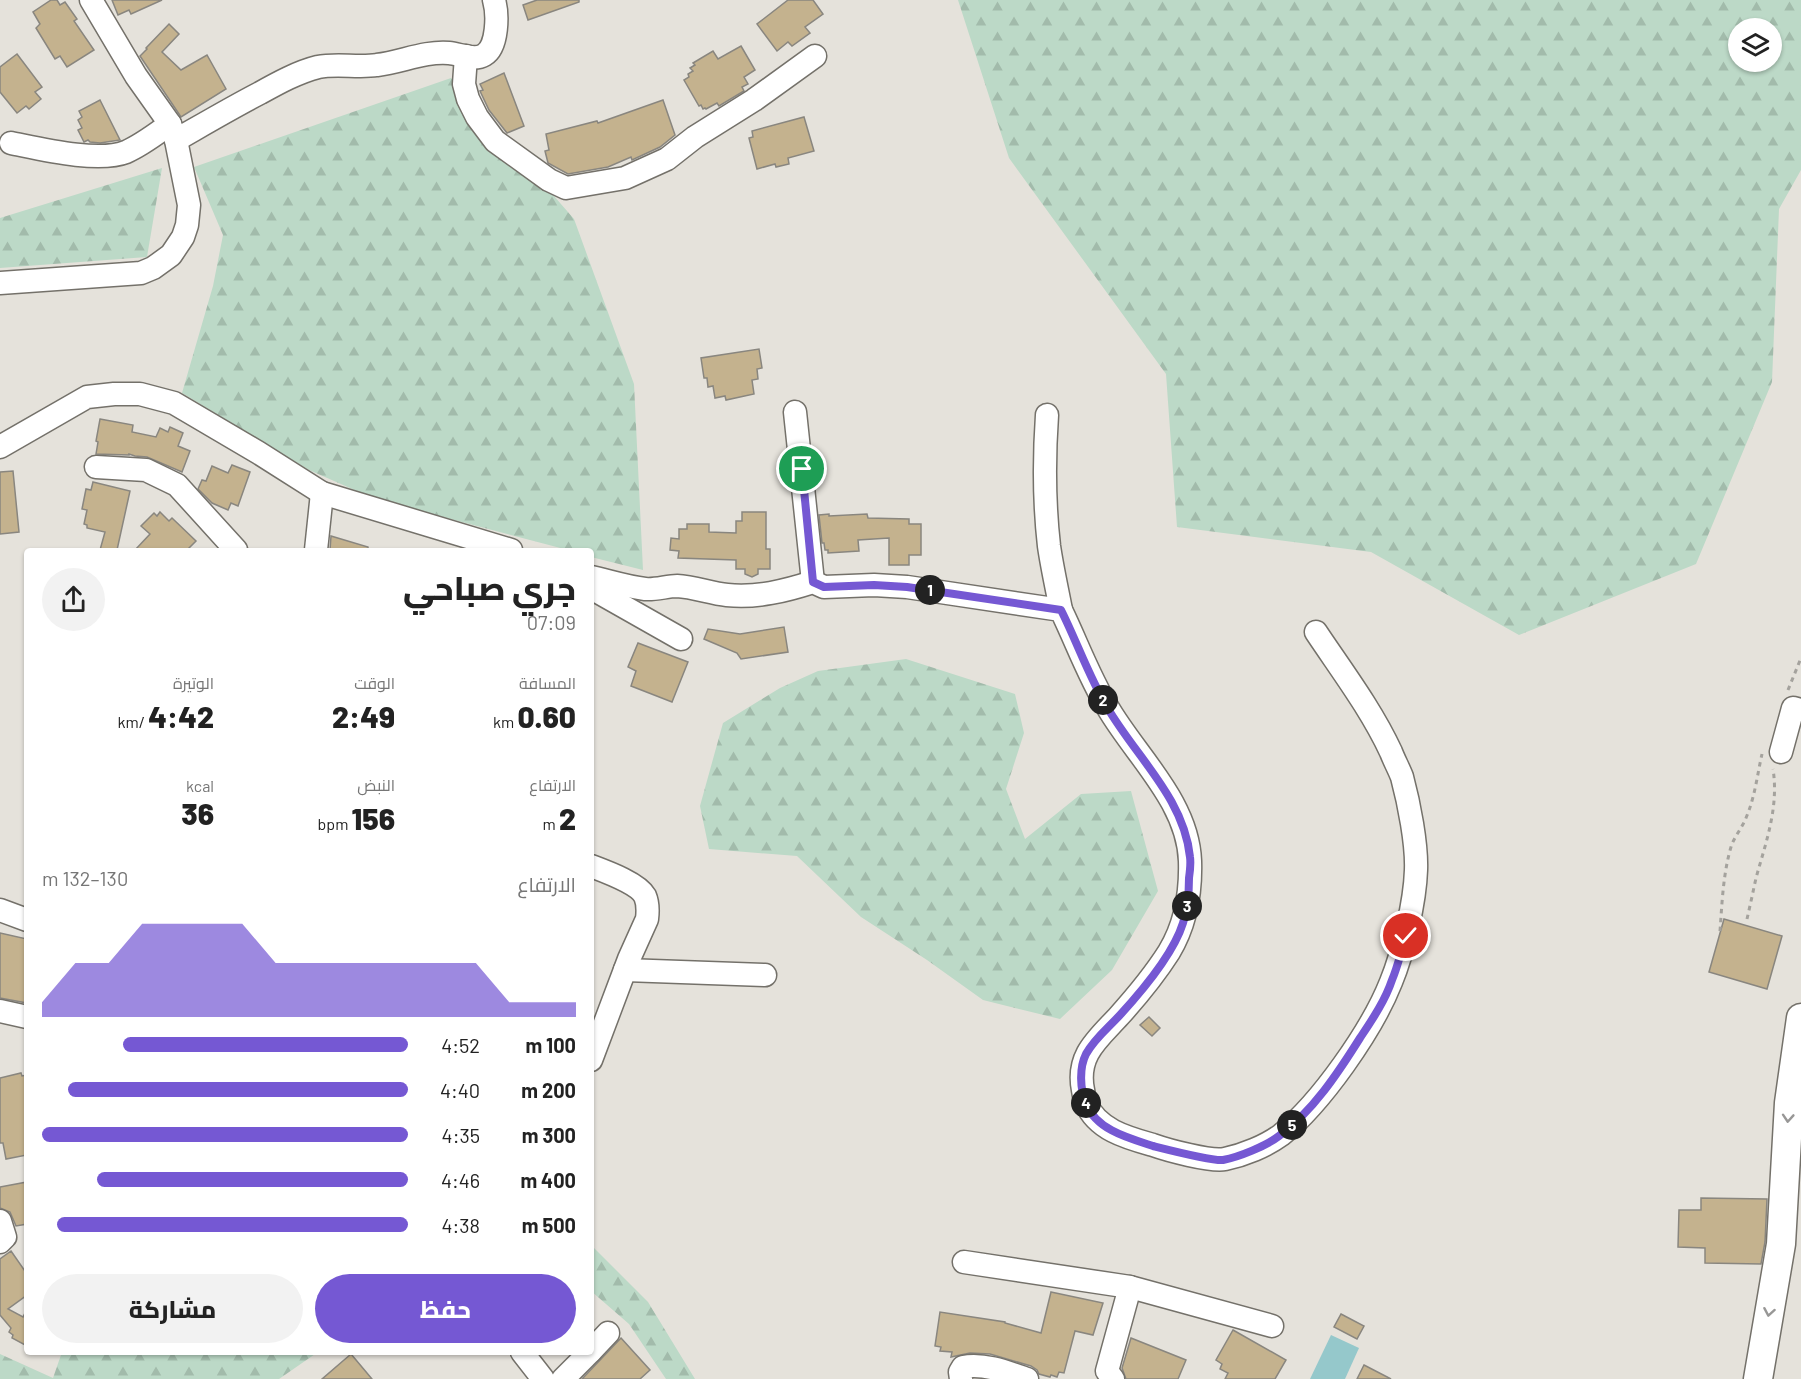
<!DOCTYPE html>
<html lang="ar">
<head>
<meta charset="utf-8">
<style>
	body { margin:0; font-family:Barlow,Cairo,sans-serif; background:#f2f2f2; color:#222; direction:rtl; height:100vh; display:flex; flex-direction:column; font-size:22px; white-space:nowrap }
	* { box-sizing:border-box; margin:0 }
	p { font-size:20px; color:#767676 }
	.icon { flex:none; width:33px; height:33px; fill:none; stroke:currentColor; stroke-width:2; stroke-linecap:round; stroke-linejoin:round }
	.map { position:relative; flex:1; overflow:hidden; direction:ltr }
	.panel { position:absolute; left:24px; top:548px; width:570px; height:807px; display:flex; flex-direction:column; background:#fff; border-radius:6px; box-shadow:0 2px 4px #0004; direction:rtl }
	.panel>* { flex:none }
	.buttons { position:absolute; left:1728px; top:18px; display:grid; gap:12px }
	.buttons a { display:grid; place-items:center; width:54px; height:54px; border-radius:50%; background:#fff; box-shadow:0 2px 4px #0004; font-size:30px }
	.pin { position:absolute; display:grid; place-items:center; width:51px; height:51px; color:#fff; margin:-26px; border:3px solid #fff; border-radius:50%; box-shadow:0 2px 6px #0007 }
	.km { position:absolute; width:30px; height:30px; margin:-15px; border-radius:50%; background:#222; color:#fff; font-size:16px; line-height:30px; text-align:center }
	.round { display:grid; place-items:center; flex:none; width:63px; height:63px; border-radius:32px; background:#f2f2f2 }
	.summary { display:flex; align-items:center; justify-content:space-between; height:102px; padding:0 18px }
	h1 { font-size:33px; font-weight:800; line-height:45px }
	.figures { display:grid; grid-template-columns:repeat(3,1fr); gap:9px; height:102px; padding:6px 18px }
	.figures div { display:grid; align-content:center }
	.figures b { font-size:30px; font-weight:800 }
	.figures small { font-size:16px; font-weight:400 }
	.figures p { font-size:16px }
	.chart { height:168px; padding:12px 18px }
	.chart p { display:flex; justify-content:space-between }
	.chart svg { width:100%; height:108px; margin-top:6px; fill:#7558d3; opacity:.7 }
	.button { display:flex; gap:12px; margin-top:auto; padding:12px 18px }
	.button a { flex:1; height:69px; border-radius:36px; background:#7558d3; color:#fff; font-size:24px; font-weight:800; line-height:69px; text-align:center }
	.button a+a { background:#f2f2f2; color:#222 }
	ul { padding:0 18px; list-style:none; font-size:20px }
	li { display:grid; grid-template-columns:96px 72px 1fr; align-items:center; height:45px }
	li i { height:15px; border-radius:8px; background:#7558d3 }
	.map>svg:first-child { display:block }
	.forest { fill:url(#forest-firs); fill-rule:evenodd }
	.water { fill:#95c8cb }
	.building { fill:#c4b28e; stroke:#89867f; stroke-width:1.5 }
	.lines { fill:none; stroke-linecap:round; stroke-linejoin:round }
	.minor-casing { stroke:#74716a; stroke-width:25 }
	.major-casing { stroke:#74716a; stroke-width:31 }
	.path { stroke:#a4a29d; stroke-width:3; stroke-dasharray:4.5 4.5; stroke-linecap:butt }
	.minor { stroke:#fff; stroke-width:22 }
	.major { stroke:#fff; stroke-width:28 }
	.oneway { stroke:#989796 }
	.route-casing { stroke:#fff; stroke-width:12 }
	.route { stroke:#7558d3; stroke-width:8 }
</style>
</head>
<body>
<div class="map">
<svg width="1801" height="1379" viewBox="0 0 1801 1379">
	<defs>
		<pattern id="forest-firs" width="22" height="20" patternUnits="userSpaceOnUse" patternTransform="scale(1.5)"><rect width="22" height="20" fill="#bcd9c7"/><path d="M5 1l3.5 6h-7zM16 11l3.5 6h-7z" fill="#a2bbab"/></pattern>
	</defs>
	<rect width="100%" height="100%" fill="#e5e2db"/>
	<g class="forest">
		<path d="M958,0H1801V170L1779,209L1772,382L1696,564L1519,635L1371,552L1177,527L1166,374L1009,158ZM1738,28H1772V62H1738Z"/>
		<polygon points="451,78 574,219 634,384 643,570 591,557 591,550 568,550 375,499 309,470 182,393 213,286 223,235 194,167"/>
		<polygon points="162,168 147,257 0,268 0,218"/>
		<polygon points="906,659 1015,694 1024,733 1006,789 1025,839 1081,794 1131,791 1158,891 1112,970 1060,1019 983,1000 927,960 861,917 797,856 709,849 700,806 723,723 780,688 818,671"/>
		<polygon points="591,1245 648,1302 695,1379 666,1379 629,1324 591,1291"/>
		<polygon points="62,1352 318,1352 279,1379 0,1379 0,1354 53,1378"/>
	</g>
	<polygon class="water" points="1331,1335 1359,1348 1345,1379 1310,1379"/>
	<g class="building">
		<polygon points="51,0 57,0 60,5 65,2 77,19 74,21 94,50 67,67 60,56 55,59 36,28 40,24 33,12"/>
		<polygon points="112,0 162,0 131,14 129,10 118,15"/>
		<polygon points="537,0 579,0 579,2 528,20 523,5"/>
		<polygon points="788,0 813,0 823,14 805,27 810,33 792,46 788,42 777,51 757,24"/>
		<polygon points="169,24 179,34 162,52 181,70 207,55 226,89 181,117 140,56 147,49 146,48"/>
		<polygon points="741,46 755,70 744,77 748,84 742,87 744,91 719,106 717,103 706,109 705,108 703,109 701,105 699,106 684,80 689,77 688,74 693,71 690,68 695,65 693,63 713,51 718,59"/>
		<polygon points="17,54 42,87 35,92 41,99 29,109 26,106 17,113 0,92 0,67"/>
		<polygon points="504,73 524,126 507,133 489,110 480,91 483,90 480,84"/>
		<polygon points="100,100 120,140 100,143 90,142 88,140 84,142 78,130 82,128 78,120 82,117 79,111"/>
		<polygon points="663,100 675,135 660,147 632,160 631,157 608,167 568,174 548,163 545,151 549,150 546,134 597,121 598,123"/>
		<polygon points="804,117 814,151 788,158 789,164 776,167 775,164 757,169 749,138 753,137 752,131"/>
		<polygon points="759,349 762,368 757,369 758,379 752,380 754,394 726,400 725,396 715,398 713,386 708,387 707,378 704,378 701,358"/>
		<polygon points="100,419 133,425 132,432 156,437 160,428 168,432 170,427 183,433 178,446 190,451 182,472 147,457 135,456 129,454 129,455 96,454 98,442 96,441"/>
		<polygon points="232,465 250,472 238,506 231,503 228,510 212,503 198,489 202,480 206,481 212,466 228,473"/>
		<polygon points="13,471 19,532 0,534 0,472"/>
		<polygon points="93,482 130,491 117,550 100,550 105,532 87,528 87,525 84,524 87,510 82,509 86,489 91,490"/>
		<polygon points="160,512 169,521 172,518 196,541 187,550 135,550 150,534 141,526 154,513 157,516"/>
		<polygon points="742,512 766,512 766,549 770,549 770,569 758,569 758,574 752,577 745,574 745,569 736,569 736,560 678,558 679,551 670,550 671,538 679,539 679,529 687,529 687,524 709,524 709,532 736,533 736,521 742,521"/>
		<polygon points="829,514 829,516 867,514 868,518 909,519 909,524 921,524 921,555 909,555 909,565 889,565 889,538 858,540 859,551 828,553 828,550 825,550 824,543 822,543 819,515"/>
		<polygon points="331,536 368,547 368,550 330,550"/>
		<polygon points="784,627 788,652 741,659 737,653 704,639 708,629 740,634"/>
		<polygon points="638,643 688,662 672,702 631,686 636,671 628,667"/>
		<polygon points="1724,919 1782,936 1767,989 1709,972"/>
		<polygon points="0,933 27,939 27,1003 0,998"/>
		<polygon points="1149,1017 1160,1028 1152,1036 1140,1025"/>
		<polygon points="21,1073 22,1076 27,1075 27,1155 6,1159 3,1143 0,1143 0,1078"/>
		<polygon points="27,1182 27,1224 16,1226 10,1212 0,1208 0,1187"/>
		<polygon points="1701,1198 1767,1199 1765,1242 1761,1264 1705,1263 1705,1248 1678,1247 1679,1210 1701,1210"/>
		<polygon points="11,1251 27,1274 27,1295 8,1309 23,1317 27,1309 27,1346 12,1338 13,1335 9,1332 11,1328 0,1315 0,1259"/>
		<polygon points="1051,1292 1103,1303 1093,1335 1075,1331 1064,1373 1059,1372 1057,1377 1051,1375 1050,1377 1039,1374 1037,1370 1031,1366 990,1354 970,1353 951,1357 952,1352 940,1351 941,1347 935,1346 940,1312 1005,1322 1005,1323 1041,1333"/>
		<polygon points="1341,1314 1364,1326 1357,1339 1334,1327"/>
		<polygon points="1233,1330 1286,1360 1275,1379 1225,1379 1228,1373 1220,1369 1222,1364 1216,1360"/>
		<polygon points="621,1338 650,1370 640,1379 582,1379"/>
		<polygon points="1131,1338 1186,1360 1178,1379 1126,1379 1122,1368"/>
		<polygon points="351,1354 372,1379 322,1379"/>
		<polygon points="1364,1365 1391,1379 1357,1379"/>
	</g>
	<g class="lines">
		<defs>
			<g id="minor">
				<polyline points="466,56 464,84 468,99 477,117 495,141 549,180 566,188 625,178 667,159 695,137 754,100 815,56"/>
				<path d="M176,140C204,124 231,108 260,93C278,83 298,72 318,67C337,63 358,68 377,65C402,62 424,51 449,53C460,54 474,61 484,55C498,47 498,14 494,0"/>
				<path d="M11,143C41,149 98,163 126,152C142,145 156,134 170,124"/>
				<polyline points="0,283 141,273 153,268 171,255 183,237 187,225 189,205 176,140 170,124 136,76 91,0"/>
				<polyline points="795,412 813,582"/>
				<path d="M1047,415C1044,458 1044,502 1049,546C1052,567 1057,589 1061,610"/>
				<polyline points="0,447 87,397 114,394 140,394 174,403 259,453 322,493 511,550"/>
				<polyline points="96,467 146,470 177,485 236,550"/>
				<polyline points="316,550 322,493"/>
				<path d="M591,577C609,581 627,587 645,589C656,590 667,586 677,586C694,587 710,593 727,595C757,598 785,591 813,582L824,587L874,585L907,587L1061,610C1077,643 1089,677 1108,708C1136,756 1188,802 1190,861C1191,893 1186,924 1169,952C1155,974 1137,996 1119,1016C1098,1039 1076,1055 1083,1090C1084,1095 1084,1099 1086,1103C1097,1130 1128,1138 1153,1145C1167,1150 1211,1162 1225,1159C1244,1155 1266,1146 1281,1135C1321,1103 1372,1030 1391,982C1403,953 1415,902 1416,870C1417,844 1409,803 1402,777C1399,769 1394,760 1391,752C1371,709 1342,671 1316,632"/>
				<polyline points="591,588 681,639"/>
				<polyline points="1781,752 1793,708 1801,710"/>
				<path d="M591,866C604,871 638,883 645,896C648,903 648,911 647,919L629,959L591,1060"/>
				<polyline points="0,910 27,920"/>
				<polyline points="625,970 765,975"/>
				<polyline points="0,1011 27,1017"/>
				<polyline points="0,1221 5,1237 0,1242"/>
				<polyline points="964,1262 1130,1287 1272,1326"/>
				<polyline points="591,1351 608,1333"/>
				<polyline points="522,1352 543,1379"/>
				<polyline points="563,1379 590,1352"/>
				<path d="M961,1379L960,1372L963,1367C984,1363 1007,1372 1027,1379"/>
				<polyline points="1113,1379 1107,1371 1130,1287"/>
			</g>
			<polyline id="major" points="1758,1379 1781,1244 1789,1103 1801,1018"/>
		</defs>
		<use href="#minor" class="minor-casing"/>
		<use href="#major" class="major-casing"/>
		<g class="path">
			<polyline points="1788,690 1801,658"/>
			<path d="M1747,919C1750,906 1753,892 1756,878C1766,842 1779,807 1773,769"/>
			<path d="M1720,931C1722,904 1723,874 1731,847C1734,837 1742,828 1746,818C1755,797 1757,776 1762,754"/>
		</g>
		<use href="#minor" class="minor"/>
		<use href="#major" class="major"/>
	</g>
	<defs><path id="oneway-chevron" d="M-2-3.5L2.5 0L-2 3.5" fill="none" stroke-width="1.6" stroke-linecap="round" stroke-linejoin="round" transform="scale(1.5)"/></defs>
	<g class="oneway">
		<use href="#oneway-chevron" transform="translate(1788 1118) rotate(94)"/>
		<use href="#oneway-chevron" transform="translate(1769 1312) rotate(100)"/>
	</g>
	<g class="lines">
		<defs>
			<path id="route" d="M802,469L813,582L824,587L874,585L907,587L1061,610C1077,642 1089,677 1107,707C1136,757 1184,798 1190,857C1191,864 1190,871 1189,878C1189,893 1188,908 1183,923C1173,955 1142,991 1120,1015C1108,1028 1094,1039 1086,1054C1079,1068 1080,1089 1086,1104C1097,1130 1128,1138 1153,1146C1165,1149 1212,1161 1223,1160C1239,1157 1266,1146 1279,1136C1313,1111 1338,1073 1360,1038C1372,1020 1385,1001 1392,980C1398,966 1401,951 1406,936"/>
		</defs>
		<use href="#route" class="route-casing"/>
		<use href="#route" class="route"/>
	</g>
</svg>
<div class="buttons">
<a><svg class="icon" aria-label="layers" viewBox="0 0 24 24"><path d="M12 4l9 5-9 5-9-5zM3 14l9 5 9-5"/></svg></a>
</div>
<div class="pin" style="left:802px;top:469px;background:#1e9e55"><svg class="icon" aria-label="arrive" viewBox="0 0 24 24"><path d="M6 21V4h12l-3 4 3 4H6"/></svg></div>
<div class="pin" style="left:1406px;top:936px;background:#d93025"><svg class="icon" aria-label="check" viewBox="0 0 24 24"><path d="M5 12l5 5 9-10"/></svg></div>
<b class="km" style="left:930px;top:590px">1</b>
<b class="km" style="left:1103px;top:700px">2</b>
<b class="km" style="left:1187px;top:906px">3</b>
<b class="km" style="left:1086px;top:1103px">4</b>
<b class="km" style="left:1292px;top:1125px">5</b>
<section class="panel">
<div class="summary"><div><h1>جري صباحي</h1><p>07:09</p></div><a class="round"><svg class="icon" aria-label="share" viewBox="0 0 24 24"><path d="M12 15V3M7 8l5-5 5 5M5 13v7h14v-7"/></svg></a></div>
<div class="figures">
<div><p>المسافة</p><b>0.60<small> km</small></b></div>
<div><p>الوقت</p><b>2:49</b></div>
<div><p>الوتيرة</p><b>4:42<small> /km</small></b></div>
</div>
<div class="figures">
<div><p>الارتفاع</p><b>2<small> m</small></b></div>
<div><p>النبض</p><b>156<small> bpm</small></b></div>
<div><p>kcal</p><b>36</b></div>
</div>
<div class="chart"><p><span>الارتفاع</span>130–132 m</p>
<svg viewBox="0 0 160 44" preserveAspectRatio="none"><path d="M0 44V38L10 22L20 22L30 6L40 6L50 6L60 6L70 22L80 22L90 22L100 22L110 22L120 22L130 22L140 38L150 38L160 38V44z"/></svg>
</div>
<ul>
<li><b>100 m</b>4:52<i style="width:78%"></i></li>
<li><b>200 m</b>4:40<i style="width:93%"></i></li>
<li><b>300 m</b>4:35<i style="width:100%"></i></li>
<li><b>400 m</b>4:46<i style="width:85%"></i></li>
<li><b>500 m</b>4:38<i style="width:96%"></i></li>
</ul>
<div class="button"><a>حفظ</a><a>مشاركة</a></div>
</section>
</div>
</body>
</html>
